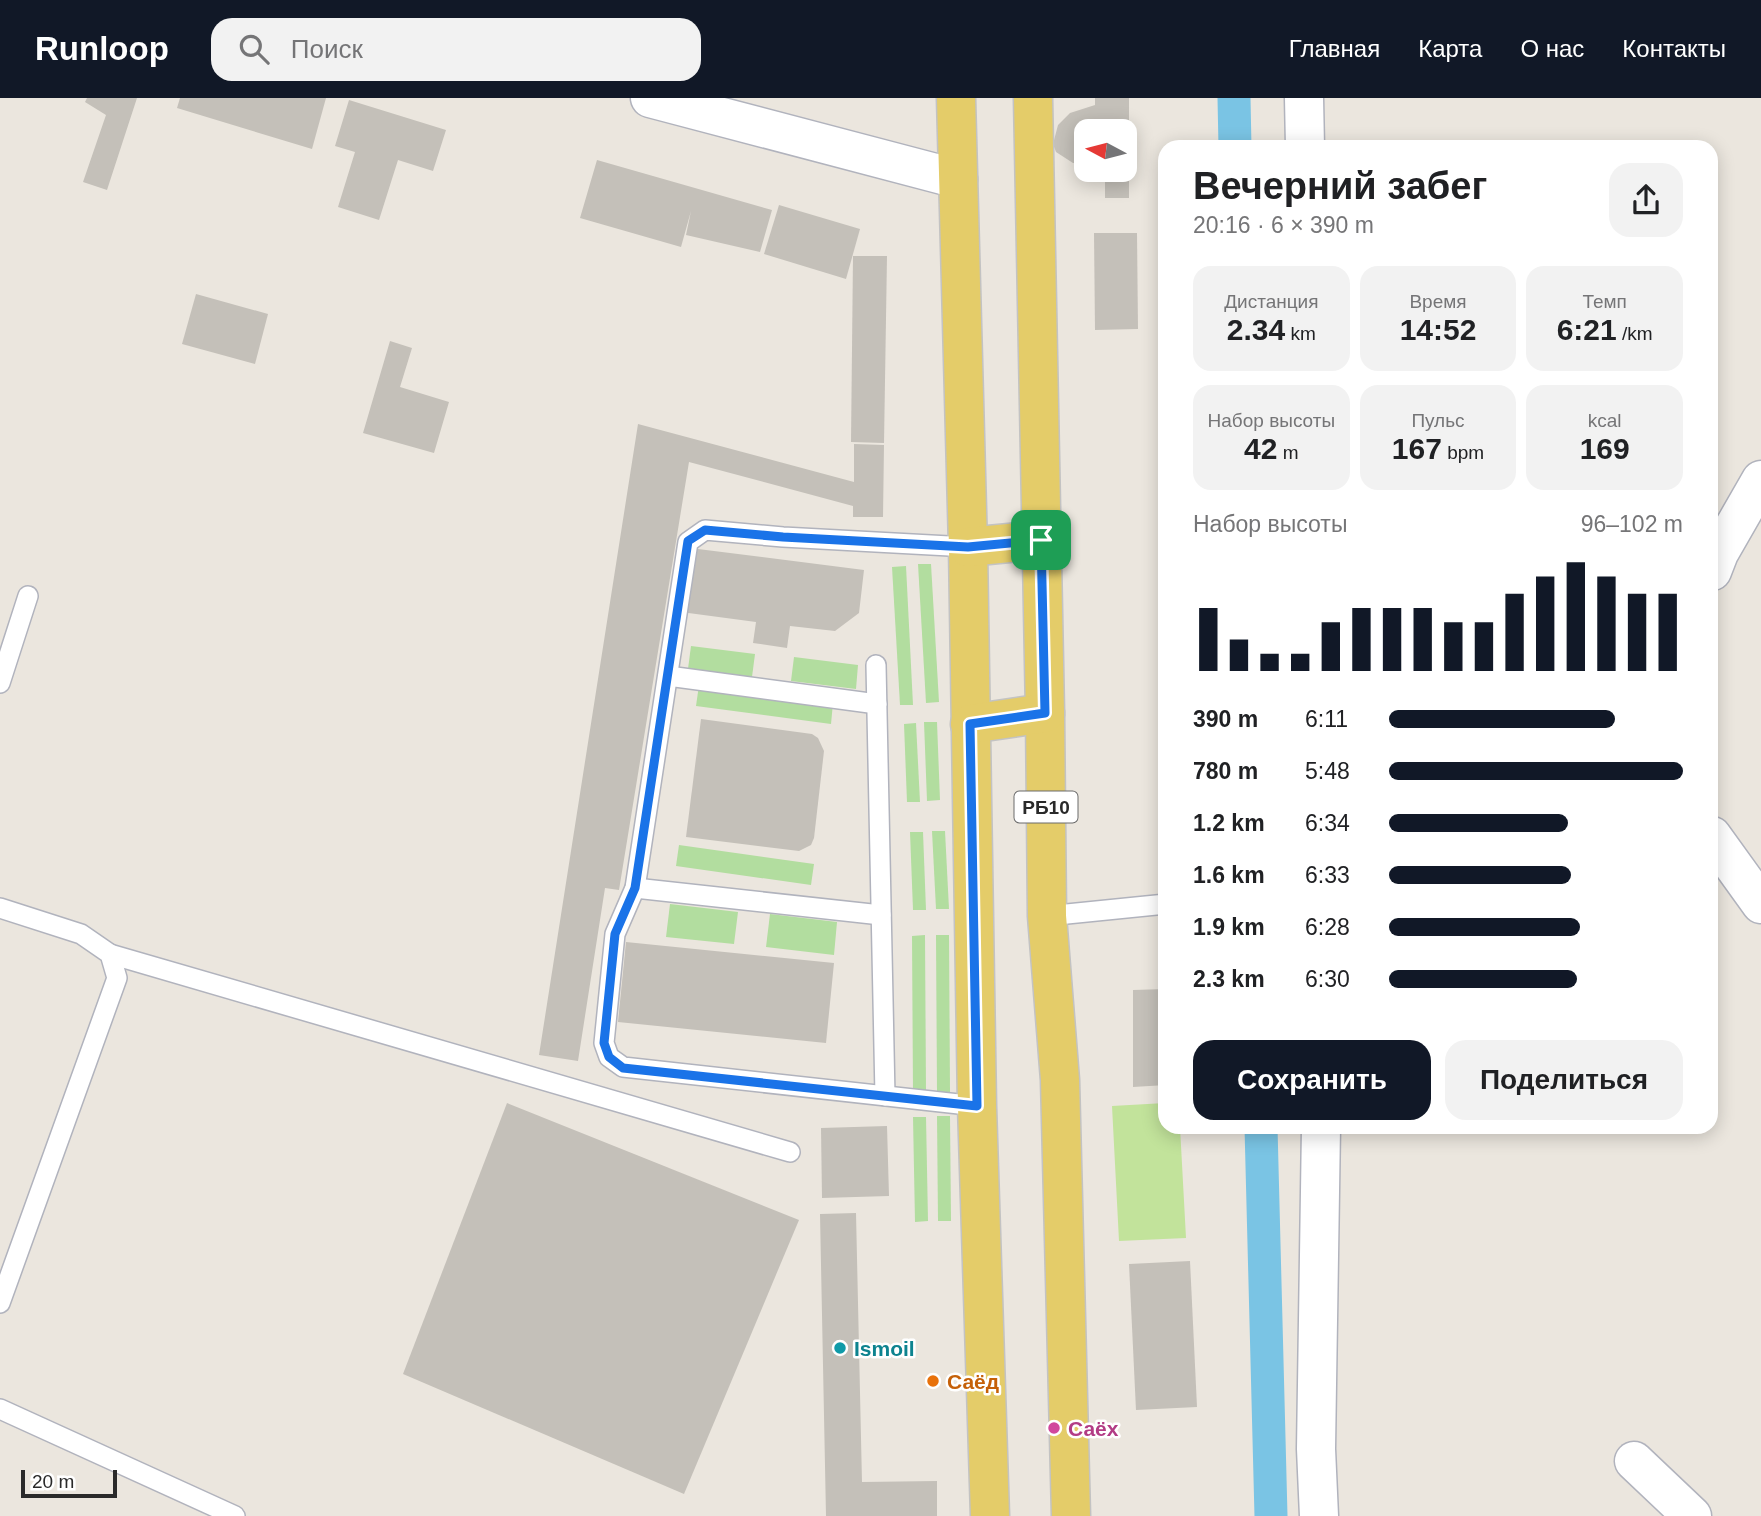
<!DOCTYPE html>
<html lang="ru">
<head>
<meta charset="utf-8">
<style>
	body { margin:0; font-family:Helvetica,sans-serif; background:#f2f2f2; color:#202124; height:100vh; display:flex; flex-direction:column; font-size:26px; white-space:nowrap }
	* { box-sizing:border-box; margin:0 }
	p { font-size:23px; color:#757577 }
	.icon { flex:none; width:38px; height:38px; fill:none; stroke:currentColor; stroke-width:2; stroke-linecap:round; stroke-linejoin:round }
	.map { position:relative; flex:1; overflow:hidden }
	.drawer { position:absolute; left:1158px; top:42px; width:560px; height:994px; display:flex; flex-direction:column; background:#fff; border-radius:21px; box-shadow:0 4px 18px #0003 }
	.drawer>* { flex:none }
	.needle { width:46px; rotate:277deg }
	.tools { position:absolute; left:1074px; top:21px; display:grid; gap:14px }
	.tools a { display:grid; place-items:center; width:63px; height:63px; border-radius:14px; background:#fff; box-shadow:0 4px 18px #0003; font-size:35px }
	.scale { position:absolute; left:21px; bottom:18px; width:96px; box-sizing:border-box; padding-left:7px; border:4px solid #2a2a2a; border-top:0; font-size:19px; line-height:24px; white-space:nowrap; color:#2a2a2a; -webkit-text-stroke:5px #fff; paint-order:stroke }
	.pin { position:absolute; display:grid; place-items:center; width:60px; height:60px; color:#fff; margin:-30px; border-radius:14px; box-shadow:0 4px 10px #0006 }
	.round { display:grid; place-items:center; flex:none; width:74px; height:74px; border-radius:21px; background:#f2f2f2 }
	.head { display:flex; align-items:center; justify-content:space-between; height:119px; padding:0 35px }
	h1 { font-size:38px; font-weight:600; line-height:52px }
	.figures { display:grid; grid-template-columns:repeat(3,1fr); gap:10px; height:119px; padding:7px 35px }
	.figures div { display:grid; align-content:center; border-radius:18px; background:#f2f2f2; text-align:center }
	.figures b { font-size:30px; font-weight:600 }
	.figures small { font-size:19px; font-weight:400 }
	.figures p { font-size:19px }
	.chart { height:196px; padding:14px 35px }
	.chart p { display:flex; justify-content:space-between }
	.chart svg { width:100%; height:126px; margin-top:7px; stroke:#111827; stroke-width:6 }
	.primary-button { display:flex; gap:14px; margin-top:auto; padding:14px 35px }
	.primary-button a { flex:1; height:80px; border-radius:21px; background:#111827; color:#fff; font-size:28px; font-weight:600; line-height:80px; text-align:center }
	.primary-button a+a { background:#f2f2f2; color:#202124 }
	ul { padding:0 35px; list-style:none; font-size:23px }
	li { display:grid; grid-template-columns:112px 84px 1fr; align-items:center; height:52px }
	li i { height:18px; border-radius:9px; background:#111827 }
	header { display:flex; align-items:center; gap:42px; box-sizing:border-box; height:98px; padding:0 35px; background:#111827; color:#fff }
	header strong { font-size:33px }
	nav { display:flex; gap:38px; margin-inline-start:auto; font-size:24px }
	.search { width:490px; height:63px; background:#f2f2f2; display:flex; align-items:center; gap:18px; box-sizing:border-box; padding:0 24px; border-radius:21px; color:#757577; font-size:26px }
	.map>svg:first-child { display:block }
	.green { fill:#b2dd9f }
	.pitch { fill:#c2e39b }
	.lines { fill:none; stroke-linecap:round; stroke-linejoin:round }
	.canal { stroke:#7ac4e4; stroke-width:33 }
	.building { fill:#c4c0b9 }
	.service-casing { stroke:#b1b3bd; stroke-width:22 }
	.minor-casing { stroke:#b1b3bd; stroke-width:41 }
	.tertiary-casing { stroke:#b1b3bd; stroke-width:41 }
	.primary-casing { stroke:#c3c3c3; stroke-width:41 }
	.service { stroke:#fff; stroke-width:19 }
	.minor { stroke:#fff; stroke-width:38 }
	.tertiary { stroke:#fff; stroke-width:38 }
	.primary { stroke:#e4cc69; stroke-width:38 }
	.route-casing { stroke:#fff; stroke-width:14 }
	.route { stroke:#1a73e8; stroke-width:9 }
	.culture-dot { fill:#0f9aa8; stroke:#fff; stroke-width:2.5 }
	.food-dot { fill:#e8710a; stroke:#fff; stroke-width:2.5 }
	.hotel-dot { fill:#d1479c; stroke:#fff; stroke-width:2.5 }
	.labels { text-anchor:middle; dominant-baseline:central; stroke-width:5; stroke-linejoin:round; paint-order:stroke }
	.shield { fill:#fff; stroke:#6a6a6a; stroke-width:2 }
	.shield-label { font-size:19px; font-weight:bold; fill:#2a2a2a }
	.culture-label { font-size:21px; font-weight:bold; fill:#0d838f; stroke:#fff; text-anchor:start }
	.food-label { font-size:21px; font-weight:bold; fill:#c56008; stroke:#fff; text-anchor:start }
	.hotel-label { font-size:21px; font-weight:bold; fill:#b23c85; stroke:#fff; text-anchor:start }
</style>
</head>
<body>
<header>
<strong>Runloop</strong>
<div class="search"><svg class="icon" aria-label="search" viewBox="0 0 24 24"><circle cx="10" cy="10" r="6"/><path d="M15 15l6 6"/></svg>Поиск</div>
<nav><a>Главная</a><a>Карта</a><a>О нас</a><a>Контакты</a></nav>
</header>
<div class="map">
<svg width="1761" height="1418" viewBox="0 0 1761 1418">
	<rect width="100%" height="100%" fill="#ebe6de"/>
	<g class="green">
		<polygon points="918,466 931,466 939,604 926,605"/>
		<polygon points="906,468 913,607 900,607 892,469"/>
		<polygon points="691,548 755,556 752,579 688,571"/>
		<polygon points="794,559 858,567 856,591 791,583"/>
		<polygon points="699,587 833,605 831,626 696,608"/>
		<polygon points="924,624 937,624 940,702 927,703"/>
		<polygon points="916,625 920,704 907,704 904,626"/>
		<polygon points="932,733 945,733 949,811 936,811"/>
		<polygon points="910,734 923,734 926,812 913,812"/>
		<polygon points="679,747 814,766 811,787 676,768"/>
		<polygon points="670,806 738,814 734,846 666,839"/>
		<polygon points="770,816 837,824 834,857 766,849"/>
		<polygon points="925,837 926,994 913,994 912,838"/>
		<polygon points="936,837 949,837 950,994 937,994"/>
		<polygon points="937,1018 950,1018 951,1123 938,1123"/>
		<polygon points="913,1019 926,1019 928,1123 915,1124"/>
	</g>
	<polygon class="pitch" points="1165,1005 1166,1029 1180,1029 1186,1140 1119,1143 1112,1008"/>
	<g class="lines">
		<g class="canal">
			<polyline points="1234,0 1235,49"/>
			<polyline points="1261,1029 1271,1418"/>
		</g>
	</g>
	<g class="building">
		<polygon points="87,0 137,0 107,92 83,84 106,17 85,4"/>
		<polygon points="180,0 326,0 312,51 177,10"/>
		<polygon points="1095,0 1129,0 1129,100 1105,100 1105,72 1125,72 1125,33 1087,33 1087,65 1073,65 1056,54 1053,46 1058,27 1070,15 1095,7"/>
		<polygon points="349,2 446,32 433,73 398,62 379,122 338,109 355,54 335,48"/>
		<polygon points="597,62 772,112 760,154 686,137 691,113 681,149 580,120"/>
		<polygon points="779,107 860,131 846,181 764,156"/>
		<polygon points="1094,135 1137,135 1138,231 1095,232"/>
		<polygon points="853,158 887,158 884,345 851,344"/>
		<polygon points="196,196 268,216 255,266 182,246"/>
		<polygon points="390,243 412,250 400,289 449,304 434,355 363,335"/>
		<polygon points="638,326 854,384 854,346 884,347 883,419 853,419 853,408 689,364 619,792 605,790 578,963 539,957"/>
		<polygon points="690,450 864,472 859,515 835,533 790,528 787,550 753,545 756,524 681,514"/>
		<polygon points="701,621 812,636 818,640 824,653 814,740 811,747 799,753 686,739"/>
		<polygon points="626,844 834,865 826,945 618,924"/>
		<polygon points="1166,891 1166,987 1133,989 1133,892"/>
		<polygon points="507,1005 799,1122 684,1396 403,1276"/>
		<polygon points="887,1028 889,1098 822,1100 821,1030"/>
		<polygon points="856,1115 862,1384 937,1383 937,1418 826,1418 820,1116"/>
		<polygon points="1190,1163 1197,1309 1136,1312 1129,1166"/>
	</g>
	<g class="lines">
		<defs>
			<g id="service">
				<polyline points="968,449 783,439 705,432 688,444 635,790 615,836 604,945 609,959 623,969 977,1008"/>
				<polyline points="876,567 885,998"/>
				<polyline points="668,578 877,606"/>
				<polyline points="0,585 28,498"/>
				<polyline points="635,790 881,817"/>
				<polyline points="0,810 81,836 110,856 117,880 0,1205"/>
				<polyline points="1047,818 1166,806"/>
				<polyline points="110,856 790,1054"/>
				<polyline points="0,1311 235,1418"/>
			</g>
			<g id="minor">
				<polyline points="1304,0 1305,49"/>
				<polyline points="1712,473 1719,455 1761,382"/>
				<polyline points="1712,738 1761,806"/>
				<polyline points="1634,1363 1692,1418"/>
				<polyline points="1319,1418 1316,1351 1321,1029"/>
			</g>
			<polyline id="tertiary" points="650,0 958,81"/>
			<g id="primary">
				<polyline points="956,0 968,449 977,1008 990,1418"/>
				<polyline points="1033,0 1045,615 1047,818 1060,982 1071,1418"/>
				<polyline points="968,449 1041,442"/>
				<polyline points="970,626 1045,615"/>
			</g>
		</defs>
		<use href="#service" class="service-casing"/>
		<use href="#minor" class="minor-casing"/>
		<use href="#tertiary" class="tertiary-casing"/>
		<use href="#primary" class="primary-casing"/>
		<use href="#service" class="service"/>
		<use href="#minor" class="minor"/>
		<use href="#tertiary" class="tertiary"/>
		<use href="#primary" class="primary"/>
	</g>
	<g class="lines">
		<defs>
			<polygon id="route" points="705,432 783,439 968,449 1041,442 1045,615 970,626 977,1008 623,970 609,959 604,945 615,836 635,790 688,443"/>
		</defs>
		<use href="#route" class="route-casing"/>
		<use href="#route" class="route"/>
	</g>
	<circle class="culture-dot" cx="840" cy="1250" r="7"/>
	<circle class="food-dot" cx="933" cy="1283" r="7"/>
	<circle class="hotel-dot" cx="1054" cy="1330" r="7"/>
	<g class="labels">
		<rect class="shield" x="1014.5" y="693.5" width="63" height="31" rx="5"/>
		<g class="shield-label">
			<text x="1046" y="709">РБ10</text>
		</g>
		<g class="culture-label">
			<text x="854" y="1250">Ismoil</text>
		</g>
		<g class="food-label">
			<text x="947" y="1283">Саёд</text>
		</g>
		<g class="hotel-label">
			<text x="1068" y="1330">Саёх</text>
		</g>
	</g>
</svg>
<div class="tools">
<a><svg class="needle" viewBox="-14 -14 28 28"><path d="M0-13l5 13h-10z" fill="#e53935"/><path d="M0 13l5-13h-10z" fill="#757577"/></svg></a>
</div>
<div class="scale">20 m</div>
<div class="pin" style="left:1041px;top:442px;background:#1e9e55"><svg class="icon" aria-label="arrive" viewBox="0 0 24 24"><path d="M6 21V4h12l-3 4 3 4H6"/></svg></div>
<section class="drawer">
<div class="head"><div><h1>Вечерний забег</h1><p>20:16 · 6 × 390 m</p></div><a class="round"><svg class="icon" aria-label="share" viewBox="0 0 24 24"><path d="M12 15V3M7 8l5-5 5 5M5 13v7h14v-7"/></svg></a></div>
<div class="figures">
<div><p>Дистанция</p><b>2.34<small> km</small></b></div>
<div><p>Время</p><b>14:52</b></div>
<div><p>Темп</p><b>6:21<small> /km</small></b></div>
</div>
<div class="figures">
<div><p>Набор высоты</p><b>42<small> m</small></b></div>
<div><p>Пульс</p><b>167<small> bpm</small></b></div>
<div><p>kcal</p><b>169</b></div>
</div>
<div class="chart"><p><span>Набор высоты</span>96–102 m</p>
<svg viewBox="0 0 160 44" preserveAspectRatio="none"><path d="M5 44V22M15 44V33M25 44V38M35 44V38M45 44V27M55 44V22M65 44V22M75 44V22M85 44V27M95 44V27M105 44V17M115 44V11M125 44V6M135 44V11M145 44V17M155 44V17"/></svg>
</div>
<ul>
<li><b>390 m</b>6:11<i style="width:77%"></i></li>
<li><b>780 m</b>5:48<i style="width:100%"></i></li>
<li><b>1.2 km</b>6:34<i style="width:61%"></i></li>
<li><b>1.6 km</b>6:33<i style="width:62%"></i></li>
<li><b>1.9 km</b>6:28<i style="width:65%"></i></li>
<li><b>2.3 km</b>6:30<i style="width:64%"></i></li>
</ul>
<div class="primary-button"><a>Сохранить</a><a>Поделиться</a></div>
</section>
</div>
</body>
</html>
